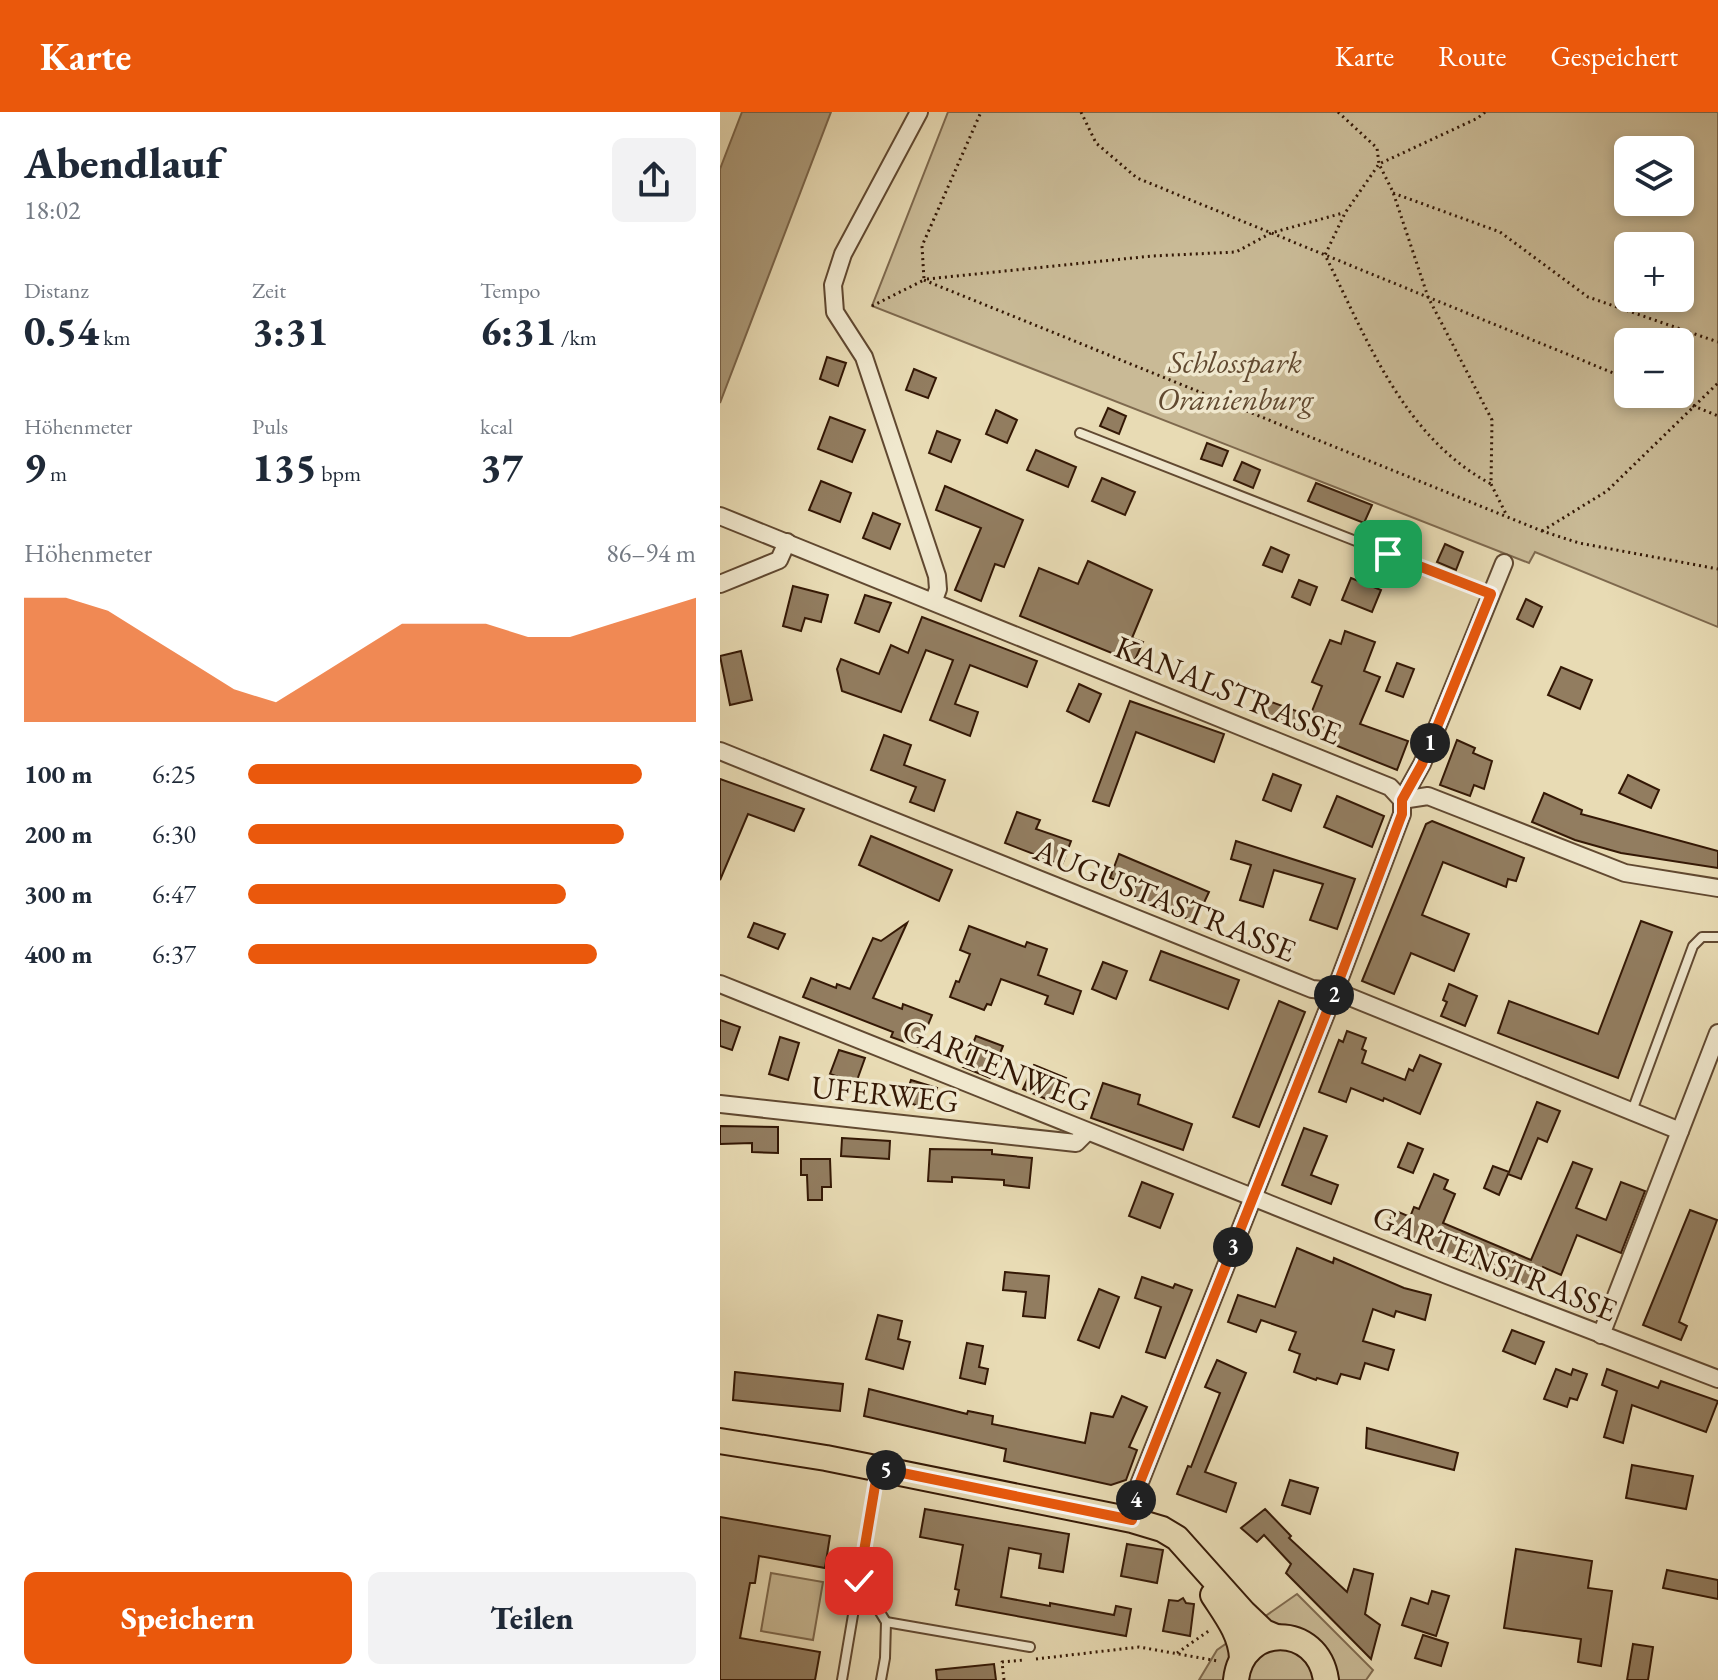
<!DOCTYPE html>
<html lang="de">
<head>
<meta charset="utf-8">
<style>
	body { margin:0; font-family:"EB Garamond",serif; background:#f2f2f3; color:#1f2937; height:100vh; display:flex; flex-direction:column; font-size:30px; white-space:nowrap }
	* { box-sizing:border-box; margin:0 }
	p { font-size:26px; color:#747a83 }
	.icon { flex:none; width:44px; height:44px; fill:none; stroke:currentColor; stroke-width:2; stroke-linecap:round; stroke-linejoin:round }
	.map { position:relative; flex:1; overflow:hidden }
	.panel { display:flex; flex-direction:column; background:#fff; width:720px }
	.panel>* { flex:none }
	.buttons { position:absolute; left:894px; top:24px; display:grid; gap:16px }
	.buttons a { display:grid; place-items:center; width:80px; height:80px; border-radius:12px; background:#fff; box-shadow:0 4px 12px #0003; font-size:40px }
	.pin { position:absolute; display:grid; place-items:center; width:68px; height:68px; color:#fff; margin:-34px; border-radius:16px; box-shadow:0 4px 12px #0006 }
	.km { position:absolute; width:40px; height:40px; margin:-20px; border-radius:50%; background:#222; color:#fff; font-size:22px; line-height:40px; text-align:center }
	.round { display:grid; place-items:center; flex:none; width:84px; height:84px; border-radius:12px; background:#f2f2f3 }
	.overview { display:flex; align-items:center; justify-content:space-between; height:136px; padding:0 24px }
	h1 { font-size:44px; font-weight:800; line-height:60px }
	.stats { display:grid; grid-template-columns:repeat(3,1fr); gap:12px; height:136px; padding:8px 24px }
	.stats div { display:grid; align-content:center }
	.stats b { font-size:40px; font-weight:800 }
	.stats small { font-size:22px; font-weight:400 }
	.stats p { font-size:22px }
	.chart { height:224px; padding:16px 24px }
	.chart p { display:flex; justify-content:space-between }
	.chart svg { width:100%; height:144px; margin-top:8px; fill:#ea580c; opacity:.7 }
	.button { display:flex; gap:16px; margin-top:auto; padding:16px 24px }
	.button a { flex:1; height:92px; border-radius:12px; background:#ea580c; color:#fff; font-size:32px; font-weight:800; line-height:92px; text-align:center }
	.button a+a { background:#f2f2f3; color:#1f2937 }
	ul { padding:0 24px; list-style:none; font-size:26px }
	li { display:grid; grid-template-columns:128px 96px 1fr; align-items:center; height:60px }
	li i { height:20px; border-radius:10px; background:#ea580c }
	header { display:flex; align-items:center; gap:48px; box-sizing:border-box; height:112px; padding:0 40px; background:#ea580c; color:#fff }
	header strong { font-size:38px }
	nav { display:flex; gap:44px; margin-inline-start:auto; font-size:28px }
	main { display:flex; flex:1; min-height:0 }
	.map>svg:first-child { display:block }
	.green { fill:#c9ba96; stroke:#7e694e; stroke-width:2; fill-rule:evenodd }
	.water { fill:#ab9978; stroke:#7b654a; stroke-width:2 }
	.building { fill:#927d60; stroke:#341805; stroke-width:2 }
	.lines { fill:none; stroke-linecap:round; stroke-linejoin:round }
	.service-casing { stroke:#614931; stroke-width:12 }
	.minor-casing { stroke:#614931; stroke-width:20 }
	.primary-casing { stroke:#341805; stroke-width:28 }
	.path { stroke:#341805; stroke-width:3; stroke-dasharray:2 4; stroke-linecap:butt }
	.service { stroke:#f0e8ce; stroke-width:8 }
	.minor { stroke:#f0e8ce; stroke-width:16 }
	.primary { stroke:#e8dbb4; stroke-width:24 }
	.route-casing { stroke:#fff; stroke-width:16 }
	.route { stroke:#ea580c; stroke-width:10 }
	.labels { text-anchor:middle; dominant-baseline:central; stroke-width:7; stroke-linejoin:round; paint-order:stroke }
	.park-label { font-size:32px; font-style:italic; fill:#614930; stroke:#f0e8ce }
	.street-label { font-size:32px; fill:#341805; stroke:#f0e8ce }
</style>
</head>
<body>
<header>
<strong>Karte</strong>
<nav><a>Karte</a><a>Route</a><a>Gespeichert</a></nav>
</header>
<main>
<section class="panel">
<div class="overview"><div><h1>Abendlauf</h1><p>18:02</p></div><a class="round"><svg class="icon" aria-label="share" viewBox="0 0 24 24"><path d="M12 15V3M7 8l5-5 5 5M5 13v7h14v-7"/></svg></a></div>
<div class="stats">
<div><p>Distanz</p><b>0.54<small> km</small></b></div>
<div><p>Zeit</p><b>3:31</b></div>
<div><p>Tempo</p><b>6:31<small> /km</small></b></div>
</div>
<div class="stats">
<div><p>Höhenmeter</p><b>9<small> m</small></b></div>
<div><p>Puls</p><b>135<small> bpm</small></b></div>
<div><p>kcal</p><b>37</b></div>
</div>
<div class="chart"><p><span>Höhenmeter</span>86–94 m</p>
<svg viewBox="0 0 160 44" preserveAspectRatio="none"><path d="M0 44V6L10 6L20 10L30 18L40 26L50 34L60 38L70 30L80 22L90 14L100 14L110 14L120 18L130 18L140 14L150 10L160 6V44z"/></svg>
</div>
<ul>
<li><b>100 m</b>6:25<i style="width:88%"></i></li>
<li><b>200 m</b>6:30<i style="width:84%"></i></li>
<li><b>300 m</b>6:47<i style="width:71%"></i></li>
<li><b>400 m</b>6:37<i style="width:78%"></i></li>
</ul>
<div class="button"><a>Speichern</a><a>Teilen</a></div>
</section>
<div class="map">
<svg width="998" height="1568" viewBox="0 0 998 1568">
	<rect width="100%" height="100%" fill="#e8dbb4"/>
	<filter id="stains"><feTurbulence type="fractalNoise" baseFrequency=".0025" numOctaves="4"/><feColorMatrix values="0 0 0 0 .2 0 0 0 0 .09 0 0 0 0 .02 0 0 0 .5 -.17"/></filter>
	<radialGradient id="worn" r=".72"><stop offset=".6" stop-color="#630" stop-opacity="0"/><stop offset="1" stop-color="#630" stop-opacity=".3"/></radialGradient>
	<g class="green">
		<path d="M228,0H998V515L815,440L809,451L152,194ZM908,38H960V90H908ZM908,134H960V186H908ZM908,230H960V282H908Z"/>
		<polygon points="51,1461 103,1470 93,1528 41,1519"/>
		<polygon points="577,1482 653,1558 646,1568 479,1568 497,1538"/>
	</g>
	<polygon class="water" points="22,0 111,0 0,291 0,57"/>
	<g class="building">
		<polygon points="107,245 126,251 118,274 100,267"/>
		<polygon points="194,257 216,266 208,286 186,278"/>
		<polygon points="388,296 406,304 399,322 380,314"/>
		<polygon points="276,298 297,308 287,331 266,322"/>
		<polygon points="110,305 145,318 132,350 98,337"/>
		<polygon points="217,319 240,328 231,350 209,341"/>
		<polygon points="487,331 508,339 502,354 481,347"/>
		<polygon points="316,338 356,355 348,375 307,358"/>
		<polygon points="522,350 540,358 533,376 514,368"/>
		<polygon points="382,366 415,380 405,403 372,389"/>
		<polygon points="101,369 131,381 120,410 89,398"/>
		<polygon points="596,371 652,393 644,411 588,389"/>
		<polygon points="225,374 303,408 284,455 275,452 261,489 235,478 261,416 216,398"/>
		<polygon points="153,401 180,412 170,437 143,426"/>
		<polygon points="725,432 743,440 736,458 717,450"/>
		<polygon points="551,435 569,443 562,460 543,453"/>
		<polygon points="368,449 432,478 412,526 423,530 414,550 300,504 319,456 358,472"/>
		<polygon points="631,466 661,478 652,500 622,488"/>
		<polygon points="579,468 597,475 590,493 572,485"/>
		<polygon points="73,474 108,483 101,510 85,506 81,519 63,514"/>
		<polygon points="145,483 171,491 159,520 135,511"/>
		<polygon points="806,487 822,495 813,515 797,507"/>
		<polygon points="202,505 317,549 307,575 250,553 235,592 258,600 250,624 210,608 233,548 206,538 181,600 122,579 117,557 121,547 159,562 171,533 188,541"/>
		<polygon points="625,519 655,530 644,559 660,565 640,612 688,629 677,658 538,602 543,587 590,604 602,574 592,570 610,528 621,532"/>
		<polygon points="21,539 32,588 10,593 0,544"/>
		<polygon points="677,551 694,557 683,585 666,579"/>
		<polygon points="841,555 872,568 860,597 828,583"/>
		<polygon points="359,572 381,582 369,610 347,599"/>
		<polygon points="410,589 504,622 494,650 416,620 389,694 373,689"/>
		<polygon points="164,623 191,633 184,653 225,668 214,699 190,690 196,675 151,658"/>
		<polygon points="737,628 755,636 753,641 772,649 764,677 754,673 750,684 720,673"/>
		<polygon points="553,662 581,673 571,699 543,688"/>
		<polygon points="908,663 939,678 931,696 899,681"/>
		<polygon points="0,667 84,697 74,719 28,702 0,768"/>
		<polygon points="824,681 862,698 861,702 998,739 998,756 901,741 855,728 812,710"/>
		<polygon points="617,684 664,704 652,735 604,715"/>
		<polygon points="297,700 320,708 316,717 351,729 342,753 285,731"/>
		<polygon points="712,709 804,746 796,769 788,767 786,775 723,750 702,803 749,822 734,859 691,841 674,882 642,869 706,712"/>
		<polygon points="151,724 232,758 219,789 139,753"/>
		<polygon points="516,729 635,767 617,817 590,808 603,772 554,758 543,795 520,788 531,753 511,747"/>
		<polygon points="399,742 489,780 475,810 412,783 415,775 390,766"/>
		<polygon points="921,809 952,820 898,966 778,921 789,889 878,922"/>
		<polygon points="34,811 65,822 58,837 28,825"/>
		<polygon points="187,811 153,886 182,897 183,892 212,903 199,935 171,925 173,920 83,885 91,866 116,876 117,872 130,877 153,826 161,829"/>
		<polygon points="249,814 305,835 307,830 327,837 318,863 361,879 353,902 325,892 328,884 281,867 271,893 267,892 264,898 230,885 236,869 239,870 250,842 240,838"/>
		<polygon points="441,839 519,868 508,897 430,868"/>
		<polygon points="383,850 407,859 396,887 372,877"/>
		<polygon points="729,872 757,884 745,914 721,904 727,890 723,888"/>
		<polygon points="559,889 585,900 539,1015 513,1005"/>
		<polygon points="0,908 20,915 12,938 0,934"/>
		<polygon points="627,919 646,926 642,937 646,939 642,951 685,968 689,957 693,959 700,943 721,952 700,1002 664,986 663,989 631,976 626,990 599,980 619,928 623,930"/>
		<polygon points="256,924 283,934 270,966 243,955"/>
		<polygon points="60,925 79,931 68,968 49,962"/>
		<polygon points="119,938 145,946 136,971 110,962"/>
		<polygon points="314,953 346,966 335,991 303,977"/>
		<polygon points="191,968 217,976 210,998 184,989"/>
		<polygon points="383,971 420,983 418,992 472,1012 463,1038 371,1006"/>
		<polygon points="817,990 840,999 827,1030 818,1026 801,1067 788,1062 779,1083 764,1076 773,1054 789,1060"/>
		<polygon points="0,1014 58,1015 58,1041 32,1040 32,1031 0,1032"/>
		<polygon points="584,1016 607,1024 591,1063 618,1073 611,1092 562,1073"/>
		<polygon points="122,1026 170,1029 169,1047 121,1044"/>
		<polygon points="688,1031 703,1037 693,1061 678,1055"/>
		<polygon points="210,1037 272,1038 272,1042 312,1046 309,1076 284,1073 284,1068 232,1065 232,1070 208,1069"/>
		<polygon points="81,1047 110,1047 111,1075 102,1075 102,1088 88,1088 87,1063 81,1063"/>
		<polygon points="853,1050 872,1057 856,1096 886,1108 901,1070 925,1079 901,1141 857,1123 841,1163 823,1155 815,1178 665,1119 674,1098 690,1105 694,1095 699,1097 714,1062 728,1068 724,1077 735,1082 723,1111 811,1148"/>
		<polygon points="422,1070 453,1082 440,1116 409,1104"/>
		<polygon points="970,1098 997,1108 959,1210 967,1214 961,1228 923,1213"/>
		<polygon points="577,1136 613,1151 614,1146 684,1176 711,1183 705,1208 676,1199 674,1205 653,1197 643,1229 674,1238 668,1258 645,1251 640,1267 621,1262 617,1272 597,1266 596,1268 574,1260 580,1242 569,1238 576,1220 541,1208 536,1220 508,1210 518,1183 555,1195"/>
		<polygon points="285,1160 329,1164 325,1206 303,1204 306,1180 283,1178"/>
		<polygon points="422,1165 453,1176 455,1172 472,1178 445,1246 426,1240 441,1195 415,1186"/>
		<polygon points="379,1177 399,1185 379,1236 358,1228"/>
		<polygon points="158,1203 182,1209 178,1227 190,1230 183,1257 146,1247"/>
		<polygon points="792,1218 824,1230 815,1252 783,1239"/>
		<polygon points="247,1231 263,1234 259,1255 268,1257 265,1272 240,1266"/>
		<polygon points="497,1248 526,1261 485,1360 516,1371 506,1400 457,1382 468,1354 471,1355 500,1281 485,1275"/>
		<polygon points="836,1257 851,1263 853,1257 867,1262 857,1288 850,1286 847,1295 824,1287"/>
		<polygon points="887,1257 938,1276 941,1269 998,1289 986,1320 912,1293 903,1331 884,1325 897,1279 882,1273"/>
		<polygon points="15,1260 123,1272 120,1299 13,1288"/>
		<polygon points="149,1277 247,1302 248,1299 273,1304 272,1312 365,1331 371,1301 393,1305 402,1284 427,1295 409,1335 417,1338 406,1368 391,1373 284,1349 286,1337 144,1304"/>
		<polygon points="647,1316 738,1341 734,1358 646,1336"/>
		<polygon points="912,1353 973,1364 966,1397 906,1386"/>
		<polygon points="570,1368 598,1376 590,1402 562,1393"/>
		<polygon points="205,1397 349,1422 343,1460 319,1456 321,1442 289,1436 281,1485 330,1494 330,1491 394,1503 396,1494 411,1497 406,1524 236,1493 239,1478 235,1477 243,1433 200,1425"/>
		<polygon points="545,1397 571,1424 569,1426 627,1480 634,1457 653,1462 645,1502 660,1513 651,1547 566,1461 571,1452 544,1423 537,1430 521,1416"/>
		<polygon points="0,1405 110,1424 105,1456 39,1444 35,1471 30,1471 20,1526 100,1540 95,1568 0,1568"/>
		<polygon points="407,1432 443,1438 437,1471 401,1464"/>
		<polygon points="796,1437 872,1449 868,1476 892,1479 881,1554 858,1550 861,1527 784,1516"/>
		<polygon points="947,1458 998,1468 998,1487 943,1476"/>
		<polygon points="712,1479 729,1484 716,1524 682,1513 691,1486 708,1492"/>
		<polygon points="463,1486 466,1491 474,1492 470,1524 443,1519 449,1488 458,1489"/>
		<polygon points="703,1523 728,1531 721,1554 695,1546"/>
		<polygon points="913,1532 933,1535 928,1568 907,1568"/>
		<polygon points="274,1552 276,1568 217,1568 216,1558"/>
	</g>
	<g class="lines">
		<defs>
			<g id="service">
				<polyline points="360,321 771,482"/>
				<polyline points="912,999 973,834 982,825 998,825"/>
				<polyline points="144,1457 147,1479 166,1510 165,1546 161,1568"/>
				<polyline points="166,1510 310,1535"/>
				<polyline points="122,1568 157,1361"/>
			</g>
			<g id="minor">
				<polyline points="199,0 123,142 113,173 115,200 144,245 217,464 218,477 214,488"/>
				<polyline points="0,404 670,675 682,688"/>
				<polyline points="0,472 59,448 67,430"/>
				<polyline points="0,639 592,877 615,879 960,1019"/>
				<polyline points="682,688 708,684 905,761 998,776"/>
				<polyline points="0,872 727,1163 998,1267"/>
				<polyline points="0,992 356,1031 367,1020"/>
				<polyline points="881,1223 998,921"/>
				<polyline points="412,1408 418,1375 615,879 682,702 682,688 702,652 784,451"/>
			</g>
			<g id="primary">
				<polyline points="0,1329 106,1346 412,1408 442,1417 457,1426 524,1501 544,1520 556,1525"/>
				<path d="M493,1483C506,1503 521,1522 522,1546"/>
				<path d="M516,1568C522,1511 598,1511 606,1568"/>
			</g>
		</defs>
		<use href="#service" class="service-casing"/>
		<use href="#minor" class="minor-casing"/>
		<use href="#primary" class="primary-casing"/>
		<g class="path">
			<polyline points="361,0 376,31 417,66 908,267"/>
			<polyline points="618,0 657,36 659,52 673,80 708,185 772,308 771,372 786,402"/>
			<path d="M765,0L758,6L659,52L625,101L605,143C647,227 683,325 771,372"/>
			<polyline points="673,81 780,120 868,185 998,230"/>
			<polyline points="207,167 432,144 516,140 551,121 623,101"/>
			<polyline points="204,168 822,419 859,431 998,457"/>
			<polyline points="152,194 204,168 202,134 261,0"/>
			<polyline points="945,282 998,304"/>
			<polyline points="822,419 887,379 998,271"/>
			<polyline points="457,1541 490,1518"/>
			<polyline points="316,1547 419,1535 498,1549"/>
			<polyline points="284,1568 282,1550 304,1548"/>
		</g>
		<use href="#service" class="service"/>
		<use href="#minor" class="minor"/>
		<use href="#primary" class="primary"/>
	</g>
	<g class="lines">
		<defs>
			<polyline id="route" points="139,1469 158,1356 412,1408 418,1375 615,879 682,702 682,688 702,652 771,482 668,442"/>
		</defs>
		<use href="#route" class="route-casing"/>
		<use href="#route" class="route"/>
	</g>
	<g class="labels">
		<g class="park-label">
			<text x="515" y="250">Schlosspark<tspan x="515" dy="37">Oranienburg</tspan></text>
		</g>
		<g class="street-label">
			<text transform="translate(508 578) rotate(22)">KANALSTRASSE</text>
			<text transform="translate(445 788) rotate(22)">AUGUSTASTRASSE</text>
			<text transform="translate(277 953) rotate(22)">GARTENWEG</text>
			<text transform="translate(165 982) rotate(6)">UFERWEG</text>
			<text transform="translate(775 1151) rotate(22)">GARTENSTRASSE</text>
		</g>
	</g>
	<rect width="100%" height="100%" filter="url(#stains)"/>
	<rect width="100%" height="100%" fill="url(#worn)"/>
</svg>
<div class="buttons">
<a><svg class="icon" aria-label="layers" viewBox="0 0 24 24"><path d="M12 4l9 5-9 5-9-5zM3 14l9 5 9-5"/></svg></a>
<a>+</a>
<a>−</a>
</div>
<div class="pin" style="left:668px;top:442px;background:#1e9e55"><svg class="icon" aria-label="arrive" viewBox="0 0 24 24"><path d="M6 21V4h12l-3 4 3 4H6"/></svg></div>
<div class="pin" style="left:139px;top:1469px;background:#d93025"><svg class="icon" aria-label="check" viewBox="0 0 24 24"><path d="M5 12l5 5 9-10"/></svg></div>
<b class="km" style="left:710px;top:631px">1</b>
<b class="km" style="left:614px;top:883px">2</b>
<b class="km" style="left:513px;top:1135px">3</b>
<b class="km" style="left:416px;top:1388px">4</b>
<b class="km" style="left:166px;top:1358px">5</b>
</div>
</main>
</body>
</html>
